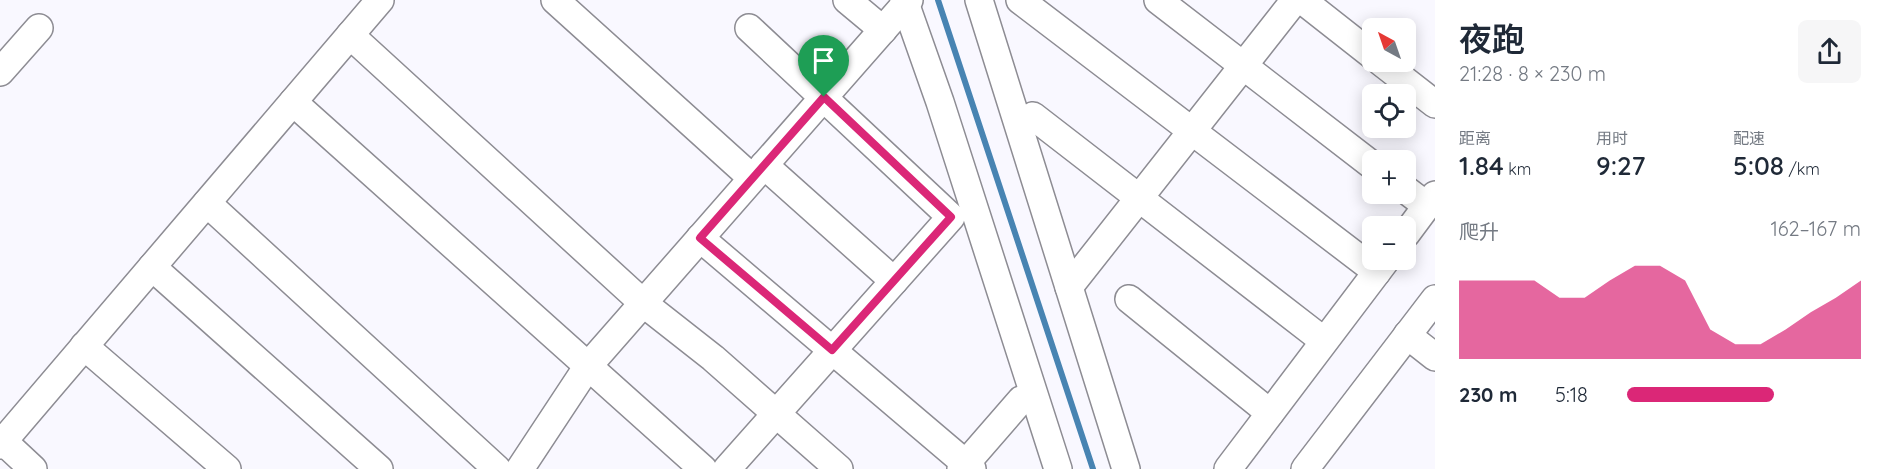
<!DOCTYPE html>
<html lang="zh">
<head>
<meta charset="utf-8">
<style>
	body { margin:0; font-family:Quicksand,"Noto Sans SC",sans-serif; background:#f6f6f7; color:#1f2937; height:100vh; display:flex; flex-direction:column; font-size:22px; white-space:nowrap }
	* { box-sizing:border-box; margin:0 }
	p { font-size:20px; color:#747a83 }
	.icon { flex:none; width:33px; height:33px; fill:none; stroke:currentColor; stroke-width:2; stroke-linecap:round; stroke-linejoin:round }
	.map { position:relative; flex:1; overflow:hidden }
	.panel { display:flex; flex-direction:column; background:#fff; width:450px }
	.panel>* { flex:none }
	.needle { width:39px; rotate:320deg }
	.tools { position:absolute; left:1362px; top:18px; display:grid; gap:12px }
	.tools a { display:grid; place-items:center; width:54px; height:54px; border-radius:9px; background:#fff; box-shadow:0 3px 15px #0003; font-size:30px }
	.pin { position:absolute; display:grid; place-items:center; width:51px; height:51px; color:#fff; margin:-62px -26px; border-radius:50% 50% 50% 0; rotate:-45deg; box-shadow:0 0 6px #0007 }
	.pin .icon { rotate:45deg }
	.round { display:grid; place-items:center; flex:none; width:63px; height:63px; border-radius:9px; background:#f6f6f7 }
	.head { display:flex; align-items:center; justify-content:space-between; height:102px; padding:0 24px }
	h1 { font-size:33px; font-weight:600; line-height:45px }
	.stats { display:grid; grid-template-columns:repeat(3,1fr); gap:9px; height:102px; padding:6px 24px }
	.stats div { display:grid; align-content:center }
	.stats b { font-size:26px; font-weight:600 }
	.stats small { font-size:16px; font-weight:400 }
	.stats p { font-size:16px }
	.chart { height:168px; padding:12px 24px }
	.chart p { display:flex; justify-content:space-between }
	.chart svg { width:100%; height:108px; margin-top:6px; fill:#db2777; opacity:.7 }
	ul { padding:0 24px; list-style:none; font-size:20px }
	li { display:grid; grid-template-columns:96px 72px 1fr; align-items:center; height:45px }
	li i { height:15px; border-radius:8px; background:#db2777 }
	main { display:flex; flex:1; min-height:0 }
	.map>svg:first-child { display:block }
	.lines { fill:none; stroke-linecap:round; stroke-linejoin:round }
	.stream { stroke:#4884b2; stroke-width:6 }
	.minor-casing { stroke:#8d8c93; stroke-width:30 }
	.minor { stroke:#fff; stroke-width:27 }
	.route-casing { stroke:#fff; stroke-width:12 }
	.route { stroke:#db2777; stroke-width:8 }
</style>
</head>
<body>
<main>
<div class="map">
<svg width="1435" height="469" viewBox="0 0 1435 469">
	<rect width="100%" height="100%" fill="#f9f8ff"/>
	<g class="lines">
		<polyline class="stream" points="938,0 1093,469"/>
		<defs>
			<g id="minor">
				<polyline points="555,0 752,178"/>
				<polyline points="847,0 883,30"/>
				<polyline points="904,0 940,102 1058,469"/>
				<polyline points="979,0 1126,469"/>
				<polyline points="1020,0 1377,272"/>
				<polyline points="1158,0 1372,165"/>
				<polyline points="1302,0 1372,55"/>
				<polyline points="350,35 643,303 713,358 839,469"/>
				<polyline points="1381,62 1435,104"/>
				<polyline points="0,72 39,28"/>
				<polyline points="293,102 703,469"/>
				<polyline points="1033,116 1324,341"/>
				<polyline points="764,165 894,281"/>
				<polyline points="1406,190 1427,206"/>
				<polyline points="207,203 497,469"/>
				<polyline points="1406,234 1435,195"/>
				<polyline points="700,238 972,469"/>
				<polyline points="152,267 379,469"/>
				<polyline points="1069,287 1295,0"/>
				<polyline points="1129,299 1270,413"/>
				<polyline points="1407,335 1435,357"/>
				<polyline points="84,346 227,469"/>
				<polyline points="3,441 33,469"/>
				<polyline points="0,445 380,0"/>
				<polyline points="520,469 588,366 909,0"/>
				<polyline points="727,469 951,217 749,28"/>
				<polyline points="961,469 1021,400"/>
				<polyline points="1228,469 1386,260"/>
				<polyline points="1305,469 1435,299"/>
			</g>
		</defs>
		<use href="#minor" class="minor-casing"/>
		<use href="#minor" class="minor"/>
	</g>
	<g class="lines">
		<defs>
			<polygon id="route" points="824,97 951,217 832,350 700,238"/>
		</defs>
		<use href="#route" class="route-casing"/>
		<use href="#route" class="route"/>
	</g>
</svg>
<div class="tools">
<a><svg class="needle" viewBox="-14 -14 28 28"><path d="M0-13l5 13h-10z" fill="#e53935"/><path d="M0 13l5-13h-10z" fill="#747a83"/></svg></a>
<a><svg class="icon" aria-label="locate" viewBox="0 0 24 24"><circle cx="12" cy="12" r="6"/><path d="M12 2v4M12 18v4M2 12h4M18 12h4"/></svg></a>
<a>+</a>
<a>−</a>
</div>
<div class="pin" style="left:824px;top:97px;background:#1e9e55"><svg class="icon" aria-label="arrive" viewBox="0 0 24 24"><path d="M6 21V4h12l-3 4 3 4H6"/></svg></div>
</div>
<section class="panel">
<div class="head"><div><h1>夜跑</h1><p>21:28 · 8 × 230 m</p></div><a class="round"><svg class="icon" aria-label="share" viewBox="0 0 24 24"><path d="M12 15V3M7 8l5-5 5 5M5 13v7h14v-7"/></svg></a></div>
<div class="stats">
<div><p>距离</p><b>1.84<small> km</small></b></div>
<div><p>用时</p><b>9:27</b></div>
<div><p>配速</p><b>5:08<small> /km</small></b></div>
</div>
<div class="chart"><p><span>爬升</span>162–167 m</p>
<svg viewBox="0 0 160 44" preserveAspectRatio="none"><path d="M0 44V12L10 12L20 12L30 12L40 19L50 19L60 12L70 6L80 6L90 12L100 32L110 38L120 38L130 32L140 25L150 19L160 12V44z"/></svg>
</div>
<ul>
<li><b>230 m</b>5:18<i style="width:63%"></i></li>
</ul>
</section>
</main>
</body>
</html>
